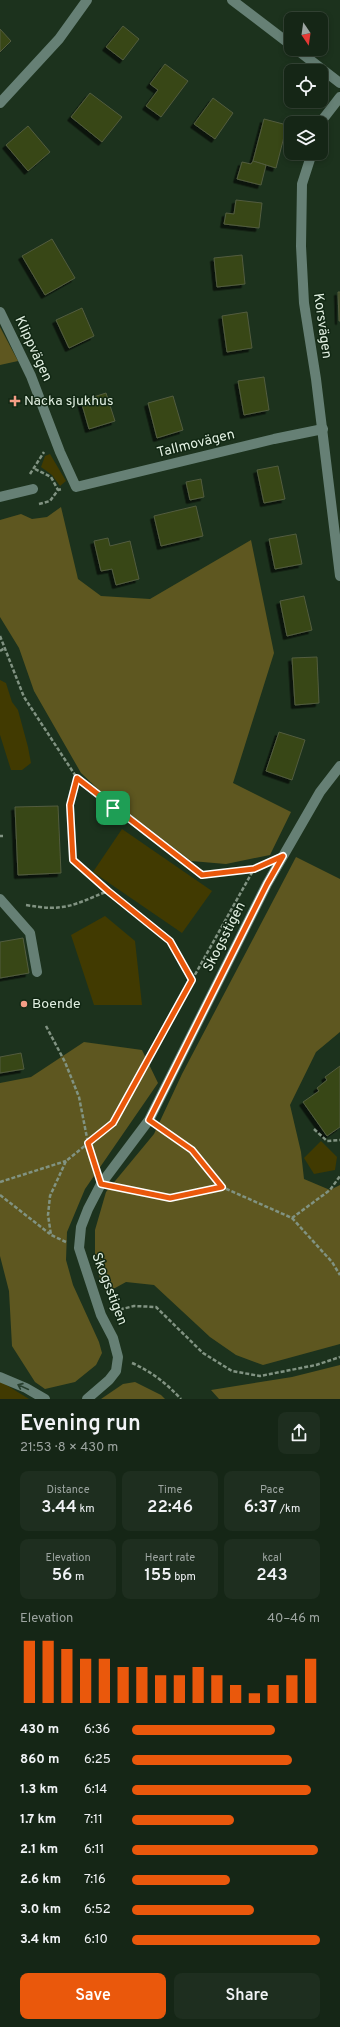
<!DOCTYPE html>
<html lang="en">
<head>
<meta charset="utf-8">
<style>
	body { margin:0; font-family:Overpass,sans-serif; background:#1e2e1f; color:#f1f3f6; height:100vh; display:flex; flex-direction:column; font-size:15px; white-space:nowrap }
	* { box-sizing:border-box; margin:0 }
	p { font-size:13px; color:#9da5a1 }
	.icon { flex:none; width:22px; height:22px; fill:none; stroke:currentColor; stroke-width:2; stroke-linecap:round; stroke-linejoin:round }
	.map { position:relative; height:1399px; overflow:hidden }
	.drawer { display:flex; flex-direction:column; background:#152616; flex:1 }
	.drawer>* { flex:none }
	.needle { width:26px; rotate:167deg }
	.fabs { position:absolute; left:284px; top:12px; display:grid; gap:8px }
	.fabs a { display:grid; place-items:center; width:44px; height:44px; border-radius:8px; background:#152616; box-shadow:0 2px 6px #0003,0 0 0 1px #344335; font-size:20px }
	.pin { position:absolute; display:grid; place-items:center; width:34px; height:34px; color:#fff; margin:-17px; border-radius:8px; box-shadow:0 2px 6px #0006 }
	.round { display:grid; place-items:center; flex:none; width:42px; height:42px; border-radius:8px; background:#1e2e1f }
	.head { display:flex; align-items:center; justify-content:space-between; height:68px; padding:0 20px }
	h1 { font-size:22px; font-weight:600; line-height:30px }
	.stats { display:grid; grid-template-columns:repeat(3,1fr); gap:6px; height:68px; padding:4px 20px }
	.stats div { display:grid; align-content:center; border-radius:8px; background:#1e2e1f; text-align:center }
	.stats b { font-size:17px; font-weight:600 }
	.stats small { font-size:11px; font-weight:400 }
	.stats p { font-size:11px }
	.chart { height:112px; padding:8px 20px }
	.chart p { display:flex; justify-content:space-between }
	.chart svg { width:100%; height:72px; margin-top:4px; stroke:#ea580c; stroke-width:6 }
	.cta { display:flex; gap:8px; margin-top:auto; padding:8px 20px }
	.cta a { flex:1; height:46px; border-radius:8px; background:#ea580c; color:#fff; font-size:16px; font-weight:600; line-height:46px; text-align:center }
	.cta a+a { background:#1e2e1f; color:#f1f3f6 }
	ul { padding:0 20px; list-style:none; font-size:13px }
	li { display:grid; grid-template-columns:64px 48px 1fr; align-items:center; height:30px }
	li i { height:10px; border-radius:5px; background:#ea580c }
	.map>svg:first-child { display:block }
	.green { fill:#413a01 }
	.forest { fill:#5e5720 }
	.building { fill:#384714; stroke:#525c3f; filter:url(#shadow) }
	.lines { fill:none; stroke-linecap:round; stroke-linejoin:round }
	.path { stroke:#819382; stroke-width:2.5; stroke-dasharray:4 2; stroke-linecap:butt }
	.minor { stroke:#668075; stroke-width:10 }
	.oneway { stroke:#273e2c }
	.route-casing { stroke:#fff; stroke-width:8 }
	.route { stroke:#ea580c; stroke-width:5 }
	.poi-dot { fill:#f49e86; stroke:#122814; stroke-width:1.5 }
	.labels { text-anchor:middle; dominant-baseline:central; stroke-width:3; stroke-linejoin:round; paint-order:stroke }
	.street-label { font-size:14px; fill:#e1efe1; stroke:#122814 }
	.poi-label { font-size:14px; fill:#e1efe1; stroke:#122814; text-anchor:start }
</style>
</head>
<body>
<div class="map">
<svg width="340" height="1399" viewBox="0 0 340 1399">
	<defs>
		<filter id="shadow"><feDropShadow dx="-3.5" dy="3.5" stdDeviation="0" flood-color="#0009"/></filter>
	</defs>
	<rect width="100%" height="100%" fill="#1c321d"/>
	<g class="green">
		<polygon points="50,454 66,481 60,486 52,475 41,467 45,456"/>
		<polygon points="0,680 6,683 12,702 18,710 28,747 31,763 22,770 11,770 0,735"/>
		<polygon points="122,829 212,891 182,933 93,872"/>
		<polygon points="105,916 135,941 142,1005 94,1005 71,935"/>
		<polygon points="321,1141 337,1157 335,1170 314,1174 304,1158"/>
		<polygon points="0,1381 29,1399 0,1399"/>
	</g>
	<g class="forest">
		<polygon points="0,327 18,361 0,365"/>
		<polygon points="61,507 78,579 101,596 150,599 251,540 274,653 233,783 291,812 270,855 226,864 191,861 100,791 81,773 34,691 19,648 0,617 0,520 21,514 32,519 47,517"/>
		<polygon points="296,857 340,879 340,1032 316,1052 290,1105 301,1152 304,1179 330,1190 340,1185 340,1344 263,1365 236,1355 210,1337 154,1285 126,1282 106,1293 95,1265 95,1230 106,1192 154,1134 182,1074"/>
		<polygon points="84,1042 142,1050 158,1083 85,1189 67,1232 66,1260 73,1285 99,1342 102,1353 96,1365 75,1382 45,1389 35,1382 12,1346 9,1291 0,1256 0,1083 31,1077"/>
		<polygon points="340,1365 340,1399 219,1399 211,1390 292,1377"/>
		<polygon points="135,1382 161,1395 165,1399 101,1399 123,1384"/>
	</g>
	<g class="building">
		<polygon points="123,26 139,39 123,60 106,47"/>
		<polygon points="0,29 11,41 0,52"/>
		<polygon points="165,64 188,81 161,117 146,106 158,90 150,84"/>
		<polygon points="90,93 122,117 102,142 71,117"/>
		<polygon points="213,98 233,113 215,139 194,124"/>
		<polygon points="264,119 287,125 276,168 253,161"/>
		<polygon points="28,126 50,152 28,171 6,145"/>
		<polygon points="253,161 266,165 261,185 237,179 242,162 251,164"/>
		<polygon points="236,200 262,203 259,228 224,224 226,213 234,214"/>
		<polygon points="52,239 75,278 45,295 22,256"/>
		<polygon points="242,255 245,284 217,287 214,258"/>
		<polygon points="338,292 340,292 340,321 339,321"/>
		<polygon points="82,308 94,336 69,348 56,320"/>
		<polygon points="247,312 252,348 227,352 222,316"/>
		<polygon points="264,377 269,410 244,415 238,381"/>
		<polygon points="106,393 115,421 89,429 81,401"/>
		<polygon points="173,396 183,430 157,438 148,403"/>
		<polygon points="278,466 285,499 264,503 257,470"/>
		<polygon points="201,479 204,497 190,500 186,482"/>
		<polygon points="196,506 203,536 161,546 154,516"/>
		<polygon points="296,534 302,564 275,569 269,539"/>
		<polygon points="108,538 110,546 130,541 139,579 116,585 112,569 101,571 94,541"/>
		<polygon points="304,596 312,630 287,636 280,601"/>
		<polygon points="317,657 319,703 295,705 292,658"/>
		<polygon points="279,732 305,740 292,780 266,771"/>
		<polygon points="58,806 61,873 18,875 15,807"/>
		<polygon points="23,938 29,973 0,978 0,942"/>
		<polygon points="21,1053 24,1069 0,1073 0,1057"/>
		<polygon points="340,1066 340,1127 327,1136 303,1102 319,1091 317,1088 327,1080 325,1077"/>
	</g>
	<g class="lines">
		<g class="path">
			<polyline points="35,469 51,477 58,490"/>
			<polyline points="30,474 44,452"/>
			<polyline points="39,504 50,501 58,490 62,489"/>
			<polyline points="0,636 24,697 77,778 202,875 259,867"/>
			<polyline points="0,651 5,648"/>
			<polyline points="0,836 3,836"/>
			<path d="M26,905C65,912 73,905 108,891"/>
			<polyline points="192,980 254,869"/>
			<polyline points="46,1026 65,1062 79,1097 88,1143 95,1166"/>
			<polyline points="161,1128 192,1150 222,1187 292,1218 330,1190 340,1176"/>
			<polyline points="314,1129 327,1141 340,1140"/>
			<polyline points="0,1182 66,1161"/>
			<polyline points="117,1187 170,1198 222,1187"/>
			<polyline points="0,1195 50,1234"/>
			<polyline points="292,1218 332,1262 340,1275"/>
			<polyline points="66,1242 51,1235 48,1215 50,1196 66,1161 113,1123 192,980 170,941 108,891 73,860 69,805 77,778"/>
			<polyline points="114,1311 134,1306 156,1307 203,1353 232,1371 260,1376 316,1365 340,1357"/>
			<path d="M132,1363C152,1372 166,1383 181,1399"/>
		</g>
		<g class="minor">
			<polyline points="232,0 291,45"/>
			<polyline points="296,49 340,83"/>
			<polyline points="0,103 59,39 87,0"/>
			<polyline points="321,125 323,119 340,97"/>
			<polyline points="312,153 302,184 301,246 304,303 316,379 340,576"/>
			<polyline points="0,312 31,376 60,452 76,487 274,439 323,429"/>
			<polyline points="0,497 33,489"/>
			<polyline points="0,899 30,933 37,972"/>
			<polyline points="0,1377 26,1388 45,1399"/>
			<polyline points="87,1399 109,1380 116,1371 118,1357 113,1338 101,1315 79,1248 81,1227 88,1209 101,1184 149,1120 267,884 320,792 340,766"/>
		</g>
	</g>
	<defs><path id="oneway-shaft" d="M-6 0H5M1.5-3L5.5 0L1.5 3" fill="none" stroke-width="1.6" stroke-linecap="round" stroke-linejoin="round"/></defs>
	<use class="oneway" href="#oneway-shaft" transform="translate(23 1387) rotate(-155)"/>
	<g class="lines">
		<defs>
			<polygon id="route" points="77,778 202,875 254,869 283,856 267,884 149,1120 192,1150 222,1187 170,1198 101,1184 88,1143 113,1123 192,980 170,941 108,891 73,860 70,805"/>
		</defs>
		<use href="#route" class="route-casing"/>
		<use href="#route" class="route"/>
	</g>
	<g class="poi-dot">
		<path d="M13 395h4v4h4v4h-4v4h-4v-4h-4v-4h4z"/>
		<circle cx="24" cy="1004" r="4"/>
	</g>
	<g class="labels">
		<g class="street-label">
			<text transform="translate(322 326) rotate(82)">Korsvägen</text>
			<text transform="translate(33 349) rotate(65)">Klippvägen</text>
			<text transform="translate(196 444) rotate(-14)">Tallmovägen</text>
			<text transform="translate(225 937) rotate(-63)">Skogsstigen</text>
			<text transform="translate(109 1289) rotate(69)">Skogsstigen</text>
		</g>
		<g class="poi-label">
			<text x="24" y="401">Nacka sjukhus</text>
			<text x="32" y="1004">Boende</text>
		</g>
	</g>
</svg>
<div class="fabs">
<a><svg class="needle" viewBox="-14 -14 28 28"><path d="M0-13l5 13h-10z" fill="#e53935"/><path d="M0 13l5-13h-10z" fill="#9da5a1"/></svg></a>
<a><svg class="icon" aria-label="locate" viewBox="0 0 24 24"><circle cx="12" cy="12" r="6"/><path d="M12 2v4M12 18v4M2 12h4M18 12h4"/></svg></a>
<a><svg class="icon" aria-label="layers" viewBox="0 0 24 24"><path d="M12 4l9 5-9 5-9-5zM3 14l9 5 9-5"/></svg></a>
</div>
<div class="pin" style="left:113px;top:808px;background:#1e9e55"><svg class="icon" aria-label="arrive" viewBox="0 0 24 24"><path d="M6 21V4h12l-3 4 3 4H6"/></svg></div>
</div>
<section class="drawer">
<div class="head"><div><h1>Evening run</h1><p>21:53 · 8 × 430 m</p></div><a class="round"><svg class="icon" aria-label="share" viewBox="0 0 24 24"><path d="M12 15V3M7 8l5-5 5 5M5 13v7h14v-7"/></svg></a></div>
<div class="stats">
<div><p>Distance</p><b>3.44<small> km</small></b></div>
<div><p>Time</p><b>22:46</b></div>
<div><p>Pace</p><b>6:37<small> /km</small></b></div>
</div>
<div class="stats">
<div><p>Elevation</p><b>56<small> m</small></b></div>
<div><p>Heart rate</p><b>155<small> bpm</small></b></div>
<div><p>kcal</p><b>243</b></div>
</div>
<div class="chart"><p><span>Elevation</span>40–46 m</p>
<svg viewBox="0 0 160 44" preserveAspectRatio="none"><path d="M5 44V6M15 44V6M25 44V11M35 44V17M45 44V17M55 44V22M65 44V22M75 44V27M85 44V27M95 44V22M105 44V27M115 44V33M125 44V38M135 44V33M145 44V27M155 44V17"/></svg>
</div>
<ul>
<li><b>430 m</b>6:36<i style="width:76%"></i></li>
<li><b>860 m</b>6:25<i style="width:85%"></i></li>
<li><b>1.3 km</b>6:14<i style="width:95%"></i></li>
<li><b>1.7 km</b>7:11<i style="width:54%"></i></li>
<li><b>2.1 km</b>6:11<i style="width:99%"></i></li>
<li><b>2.6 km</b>7:16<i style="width:52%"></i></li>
<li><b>3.0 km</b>6:52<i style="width:65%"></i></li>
<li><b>3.4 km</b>6:10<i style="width:100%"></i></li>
</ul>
<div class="cta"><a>Save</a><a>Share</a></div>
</section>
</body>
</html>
